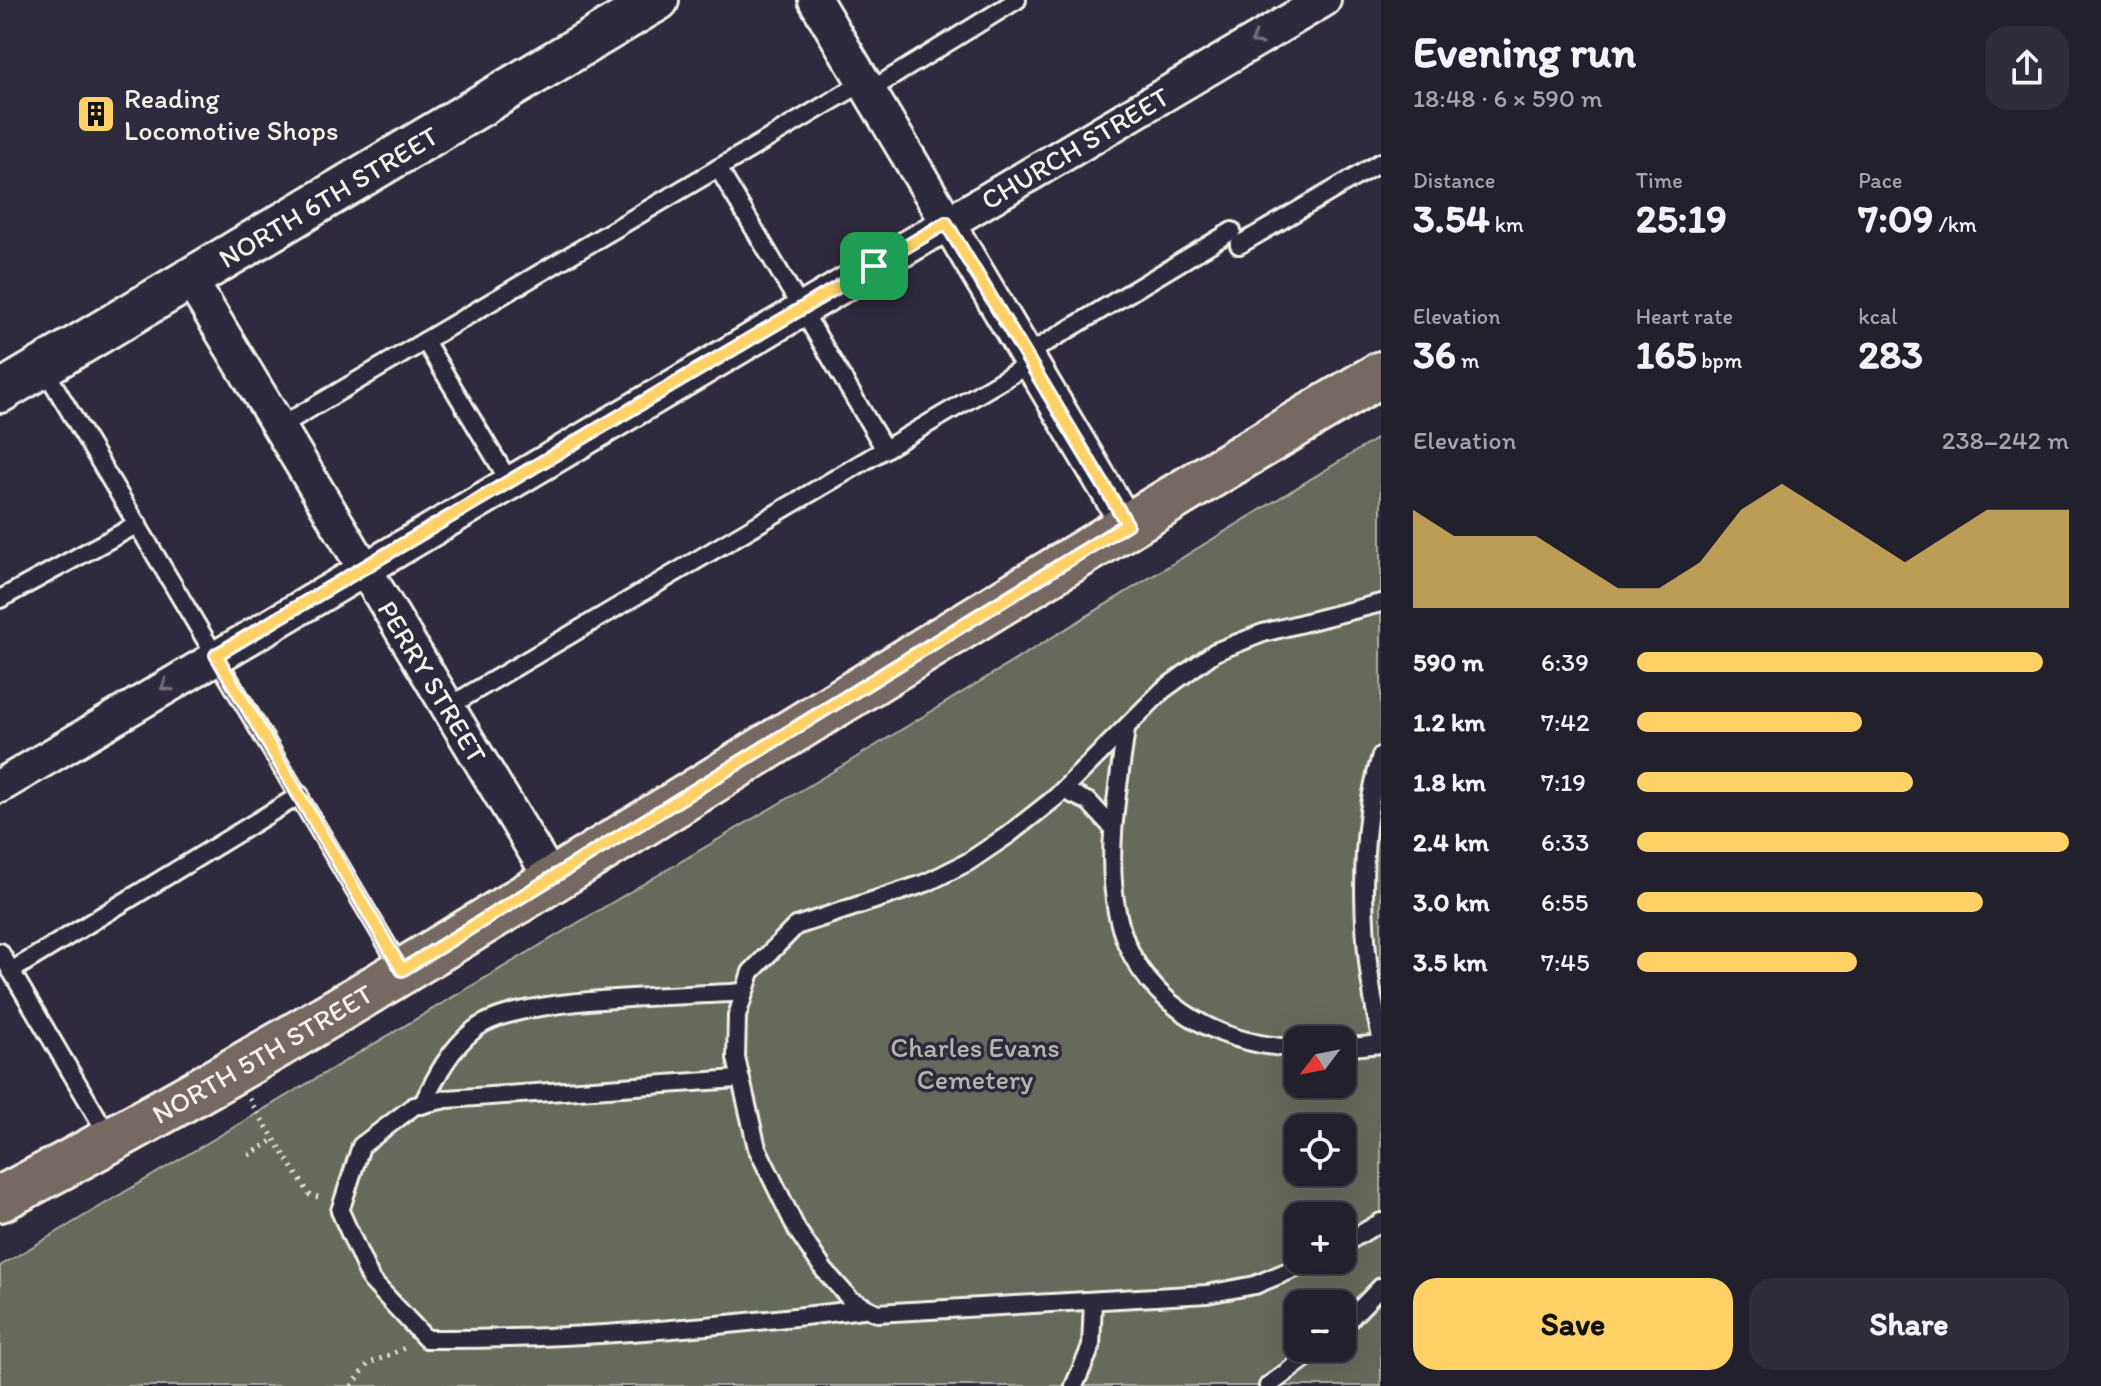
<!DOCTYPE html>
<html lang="en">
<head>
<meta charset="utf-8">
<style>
	body { margin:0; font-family:Itim,sans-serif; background:#2f2d3a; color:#f1f3f6; height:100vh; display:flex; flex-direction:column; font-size:30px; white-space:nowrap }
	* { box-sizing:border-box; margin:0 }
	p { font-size:26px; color:#a3a3aa }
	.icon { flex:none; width:44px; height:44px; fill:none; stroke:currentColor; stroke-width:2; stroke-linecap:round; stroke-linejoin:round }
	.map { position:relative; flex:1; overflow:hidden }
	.sheet { display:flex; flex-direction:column; background:#23202e; width:720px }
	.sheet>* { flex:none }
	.needle { width:52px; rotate:238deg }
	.controls { position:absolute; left:1284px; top:1026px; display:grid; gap:16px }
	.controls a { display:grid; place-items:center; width:72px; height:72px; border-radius:16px; background:#23202e; box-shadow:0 8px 32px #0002,0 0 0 2px #403e4a; font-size:40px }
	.pin { position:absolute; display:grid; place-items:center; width:68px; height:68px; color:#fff; margin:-34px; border-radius:16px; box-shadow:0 4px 12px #0006 }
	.round { display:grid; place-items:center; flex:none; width:84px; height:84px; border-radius:24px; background:#2f2d3a }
	.headline { display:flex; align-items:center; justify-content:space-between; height:136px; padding:0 32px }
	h1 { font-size:44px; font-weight:700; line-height:60px }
	.figures { display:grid; grid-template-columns:repeat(3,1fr); gap:12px; height:136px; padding:8px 32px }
	.figures div { display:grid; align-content:center }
	.figures b { font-size:40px; font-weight:700 }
	.figures small { font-size:22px; font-weight:400 }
	.figures p { font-size:22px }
	.chart { height:224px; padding:16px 32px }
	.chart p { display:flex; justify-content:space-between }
	.chart svg { width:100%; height:144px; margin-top:8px; fill:#ffd166; opacity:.7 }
	.primary-button { display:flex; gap:16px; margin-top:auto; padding:16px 32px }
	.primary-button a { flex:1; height:92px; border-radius:24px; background:#ffd166; color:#111; font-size:32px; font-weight:700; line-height:92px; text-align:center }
	.primary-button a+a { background:#2f2d3a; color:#f1f3f6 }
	ul { padding:0 32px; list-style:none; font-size:26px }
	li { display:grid; grid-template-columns:128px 96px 1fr; align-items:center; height:60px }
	li i { height:20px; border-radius:10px; background:#ffd166 }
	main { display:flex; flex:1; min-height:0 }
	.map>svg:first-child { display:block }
	.green { fill:#666a5c; stroke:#adaea2; stroke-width:2; fill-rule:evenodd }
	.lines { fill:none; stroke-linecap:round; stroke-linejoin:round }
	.service-casing { stroke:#f4f1e8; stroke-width:22 }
	.minor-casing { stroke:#f4f1e8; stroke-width:38 }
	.tertiary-casing { stroke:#f4f1e8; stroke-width:46 }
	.primary-casing { stroke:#f4f1e8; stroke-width:50 }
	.path { stroke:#f4f1e8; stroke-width:5; stroke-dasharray:2 6; stroke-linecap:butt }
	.service { stroke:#2f2a3d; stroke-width:16 }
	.minor { stroke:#2f2a3d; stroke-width:32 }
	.tertiary { stroke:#2f2a3d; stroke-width:40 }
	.primary { stroke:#766964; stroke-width:44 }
	.oneway { stroke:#747079 }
	.route-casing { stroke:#fff; stroke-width:16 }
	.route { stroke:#ffd166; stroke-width:10 }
	.labels { text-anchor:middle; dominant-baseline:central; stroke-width:7; stroke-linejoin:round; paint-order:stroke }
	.poi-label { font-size:28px; fill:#f4f1e8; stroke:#2f2a3d; text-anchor:start }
	.street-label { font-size:28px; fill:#f4f1e8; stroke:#2f2a3d }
	.park-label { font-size:28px; fill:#b4b4a9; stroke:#2f2a3d }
</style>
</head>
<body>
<main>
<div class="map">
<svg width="1381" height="1386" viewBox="0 0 1381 1386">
	<rect width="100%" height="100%" fill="#2f2a3d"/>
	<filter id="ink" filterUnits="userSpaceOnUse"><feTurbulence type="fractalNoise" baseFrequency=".0125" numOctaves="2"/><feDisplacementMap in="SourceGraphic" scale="16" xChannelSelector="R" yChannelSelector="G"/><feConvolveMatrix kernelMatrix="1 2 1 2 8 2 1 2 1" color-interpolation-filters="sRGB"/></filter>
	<g filter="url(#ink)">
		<path class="green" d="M1381,436V1386H0V1266L847,763ZM1298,1040H1342V1084H1298ZM1298,1128H1342V1172H1298ZM1298,1216H1342V1260H1298ZM1298,1304H1342V1348H1298Z"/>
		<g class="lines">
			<defs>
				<g id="service">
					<polyline points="869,91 1017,0"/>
					<polyline points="718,168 884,448"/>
					<polyline points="1239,245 1381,162"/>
					<polyline points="425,341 509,481"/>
					<polyline points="1026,355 1232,231"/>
					<polyline points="44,368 402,970"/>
					<polyline points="279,427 864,82"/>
					<polyline points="0,599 138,524"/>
					<polyline points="446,708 1031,363"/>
					<path d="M1126,729C1118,789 1105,852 1117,912C1134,999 1215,1046 1298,1048"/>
					<path d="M1381,756C1356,838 1361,954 1381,1037"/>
					<polyline points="1063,790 1089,802 1113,828"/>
					<polyline points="0,952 109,1137"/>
					<polyline points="11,971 300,795"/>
					<polyline points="1342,1048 1381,1044"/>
					<path d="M738,1079L447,1099L414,1106L361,1146L340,1211L371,1280L426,1339C573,1340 717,1327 863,1309"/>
					<path d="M422,1105C436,1077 449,1050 474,1030C514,995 686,997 744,992"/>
					<polyline points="1342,1245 1381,1222"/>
					<polyline points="1315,1260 1255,1285 1207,1294 877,1313 851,1300 824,1270 797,1230 757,1148 736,1058 737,1016 751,972 796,926 926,883 968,862 1008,835 1055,798 1163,690 1215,652 1263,633 1381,603"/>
					<polyline points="1342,1327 1381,1287"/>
					<polyline points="1074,1386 1091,1347 1093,1301"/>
					<polyline points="1268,1386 1319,1348"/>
				</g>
				<g id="minor">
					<polyline points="815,0 1127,524"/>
					<path id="s1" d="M190,279L552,880"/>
					<path id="s2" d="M0,786L1324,0"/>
				</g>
				<g id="tertiary">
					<path id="s3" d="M0,392L658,0"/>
				</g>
				<g id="primary">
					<path id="s4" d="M0,1199C232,1079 455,940 677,803C910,658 1144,514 1381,374"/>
				</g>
			</defs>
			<use href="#service" class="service-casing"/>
			<use href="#minor" class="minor-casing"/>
			<use href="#tertiary" class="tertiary-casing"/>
			<use href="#primary" class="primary-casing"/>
			<g class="path">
				<polyline points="249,1099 310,1195 322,1198"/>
				<polyline points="249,1155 274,1140"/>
				<polyline points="352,1386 368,1364 407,1347"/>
			</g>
			<use href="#service" class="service"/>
			<use href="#minor" class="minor"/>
			<use href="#tertiary" class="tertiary"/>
			<use href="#primary" class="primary"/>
		</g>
		<defs><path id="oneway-chevron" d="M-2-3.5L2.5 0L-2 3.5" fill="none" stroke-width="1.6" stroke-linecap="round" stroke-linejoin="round" transform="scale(2)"/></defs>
		<g class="oneway">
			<use href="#oneway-chevron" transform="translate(1256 40) rotate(149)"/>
			<use href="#oneway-chevron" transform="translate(166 686) rotate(149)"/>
		</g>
	</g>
	<g class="lines" filter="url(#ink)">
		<defs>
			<polygon id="route" points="946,223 1127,524 402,970 216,655"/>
		</defs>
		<use href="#route" class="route-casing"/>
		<use href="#route" class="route"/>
	</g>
	<defs>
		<symbol id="building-square" viewBox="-11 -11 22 22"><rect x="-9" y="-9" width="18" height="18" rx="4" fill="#ffd166" stroke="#2f2a3d"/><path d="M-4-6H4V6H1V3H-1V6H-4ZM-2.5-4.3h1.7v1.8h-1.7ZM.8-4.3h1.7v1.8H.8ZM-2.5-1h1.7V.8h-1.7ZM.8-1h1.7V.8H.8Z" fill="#111"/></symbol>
	</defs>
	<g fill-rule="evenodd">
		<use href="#building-square" x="74" y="92" width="44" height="44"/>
	</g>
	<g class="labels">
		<g class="poi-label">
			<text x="124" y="98">Reading<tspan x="124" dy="32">Locomotive Shops</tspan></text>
		</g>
		<g class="street-label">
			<text stroke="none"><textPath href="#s2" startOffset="1250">CHURCH STREET</textPath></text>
			<text stroke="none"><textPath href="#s3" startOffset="382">NORTH 6TH STREET</textPath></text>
			<text stroke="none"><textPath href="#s1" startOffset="470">PERRY STREET</textPath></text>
			<text stroke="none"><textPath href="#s4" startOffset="300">NORTH 5TH STREET</textPath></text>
		</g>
		<g class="park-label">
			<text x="975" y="1047">Charles Evans<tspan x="975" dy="32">Cemetery</tspan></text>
		</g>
	</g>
</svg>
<div class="controls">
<a><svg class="needle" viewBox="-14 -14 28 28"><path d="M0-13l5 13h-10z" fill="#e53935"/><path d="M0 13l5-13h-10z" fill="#a3a3aa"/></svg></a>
<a><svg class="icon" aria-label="locate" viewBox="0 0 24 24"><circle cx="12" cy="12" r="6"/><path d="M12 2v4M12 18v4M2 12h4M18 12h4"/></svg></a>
<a>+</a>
<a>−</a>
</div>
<div class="pin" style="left:874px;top:266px;background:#1e9e55"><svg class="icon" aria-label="arrive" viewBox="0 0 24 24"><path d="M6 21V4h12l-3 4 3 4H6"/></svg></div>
</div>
<section class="sheet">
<div class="headline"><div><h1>Evening run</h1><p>18:48 · 6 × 590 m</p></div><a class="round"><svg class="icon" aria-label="share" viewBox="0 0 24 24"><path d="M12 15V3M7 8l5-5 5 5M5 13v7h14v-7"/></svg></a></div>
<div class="figures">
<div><p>Distance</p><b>3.54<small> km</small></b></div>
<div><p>Time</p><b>25:19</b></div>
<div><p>Pace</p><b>7:09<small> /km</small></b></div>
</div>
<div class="figures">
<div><p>Elevation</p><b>36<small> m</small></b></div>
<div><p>Heart rate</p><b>165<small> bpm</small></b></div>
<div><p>kcal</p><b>283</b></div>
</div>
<div class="chart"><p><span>Elevation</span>238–242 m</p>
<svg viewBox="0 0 160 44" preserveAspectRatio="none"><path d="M0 44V14L10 22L20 22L30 22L40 30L50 38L60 38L70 30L80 14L90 6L100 14L110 22L120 30L130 22L140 14L150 14L160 14V44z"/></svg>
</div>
<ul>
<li><b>590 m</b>6:39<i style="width:94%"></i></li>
<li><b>1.2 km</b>7:42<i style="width:52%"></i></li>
<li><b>1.8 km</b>7:19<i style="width:64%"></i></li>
<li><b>2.4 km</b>6:33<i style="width:100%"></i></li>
<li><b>3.0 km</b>6:55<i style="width:80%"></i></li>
<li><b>3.5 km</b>7:45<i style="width:51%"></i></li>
</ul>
<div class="primary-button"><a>Save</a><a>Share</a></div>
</section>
</main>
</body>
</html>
